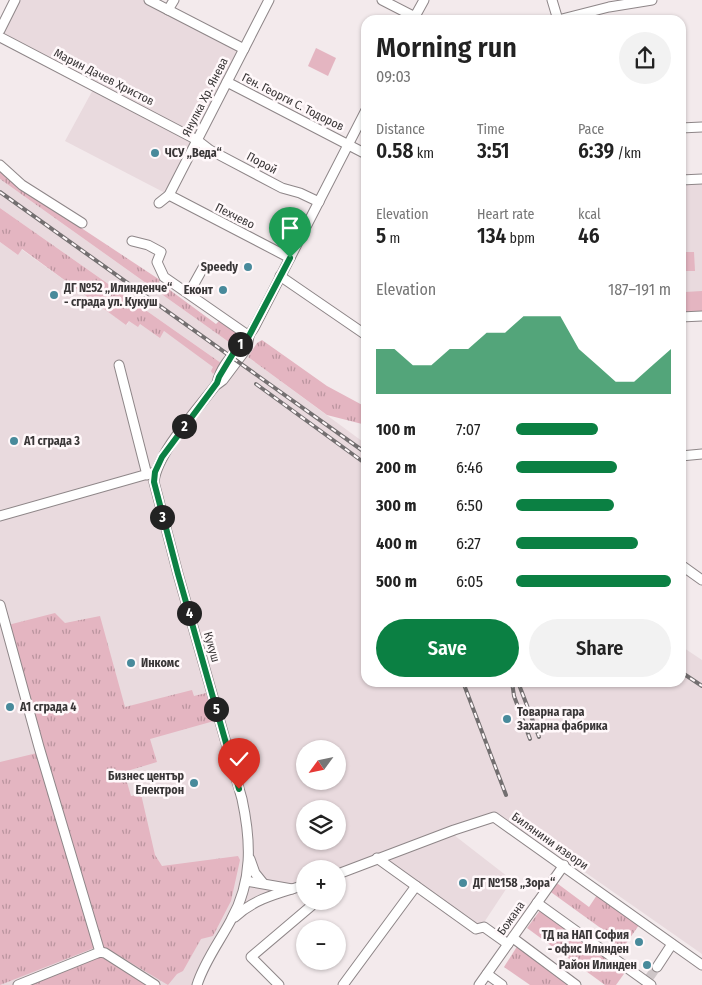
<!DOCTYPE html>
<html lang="en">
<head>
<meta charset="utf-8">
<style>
	body { margin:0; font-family:"Fira Sans Condensed",sans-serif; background:#f2f2f2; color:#222; height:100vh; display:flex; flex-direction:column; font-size:19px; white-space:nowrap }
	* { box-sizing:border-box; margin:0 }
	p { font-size:16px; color:#767676 }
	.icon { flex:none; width:28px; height:28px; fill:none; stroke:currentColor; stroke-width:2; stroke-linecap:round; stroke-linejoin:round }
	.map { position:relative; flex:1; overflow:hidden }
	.details { position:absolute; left:361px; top:15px; width:325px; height:672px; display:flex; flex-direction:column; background:#fff; border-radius:15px; box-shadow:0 1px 4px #0004 }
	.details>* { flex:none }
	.needle { width:32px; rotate:237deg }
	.fabs { position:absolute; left:296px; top:740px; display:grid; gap:10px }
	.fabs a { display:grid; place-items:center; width:50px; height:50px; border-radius:50%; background:#fff; box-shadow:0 1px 4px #0004; font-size:25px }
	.pin { position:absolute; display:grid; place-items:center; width:42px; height:42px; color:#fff; margin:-51px -21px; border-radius:50% 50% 50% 0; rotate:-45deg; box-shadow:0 0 5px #0007 }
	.pin .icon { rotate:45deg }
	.km { position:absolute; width:25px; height:25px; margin:-12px; border-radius:50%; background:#222; color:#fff; font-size:14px; line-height:25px; text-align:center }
	.round { display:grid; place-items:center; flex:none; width:52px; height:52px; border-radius:26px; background:#f2f2f2 }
	.head { display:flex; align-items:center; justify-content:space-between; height:85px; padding:0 15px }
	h1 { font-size:28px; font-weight:600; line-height:38px }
	.metrics { display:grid; grid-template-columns:repeat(3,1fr); gap:8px; height:85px; padding:5px 15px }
	.metrics div { display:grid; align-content:center }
	.metrics b { font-size:21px; font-weight:600 }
	.metrics small { font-size:14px; font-weight:400 }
	.metrics p { font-size:14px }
	.chart { height:140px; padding:10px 15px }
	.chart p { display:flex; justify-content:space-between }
	.chart svg { width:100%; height:90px; margin-top:5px; fill:#0b8043; opacity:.7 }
	.cta { display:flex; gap:10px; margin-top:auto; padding:10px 15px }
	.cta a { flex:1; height:58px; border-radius:30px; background:#0b8043; color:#fff; font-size:20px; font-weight:600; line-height:58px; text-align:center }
	.cta a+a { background:#f2f2f2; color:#222 }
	ul { padding:0 15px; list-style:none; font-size:16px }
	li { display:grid; grid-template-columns:80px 60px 1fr; align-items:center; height:38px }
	li i { height:12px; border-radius:6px; background:#0b8043 }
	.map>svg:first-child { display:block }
	.built { fill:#e9dade; fill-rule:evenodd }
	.grass { fill:url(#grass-tufts) }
	.green { fill:#e4b5c1 }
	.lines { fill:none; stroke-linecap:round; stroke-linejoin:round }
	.minor-tunnel { stroke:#cec6c8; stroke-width:9; stroke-dasharray:9 4.5; stroke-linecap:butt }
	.minor-casing { stroke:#8e8688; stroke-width:11 }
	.minor { stroke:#fff; stroke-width:9 }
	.rail-casing { stroke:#736f70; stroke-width:4 }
	.rail { stroke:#fff8fa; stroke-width:2; stroke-dasharray:5.5; stroke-linecap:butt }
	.route-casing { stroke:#fff; stroke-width:10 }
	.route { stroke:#0b8043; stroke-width:6 }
	.poi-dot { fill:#488a9b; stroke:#fff8fa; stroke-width:2 }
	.labels { text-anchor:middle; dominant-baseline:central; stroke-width:5; stroke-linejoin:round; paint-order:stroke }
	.street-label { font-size:12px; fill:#393637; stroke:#fff8fa }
	.poi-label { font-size:12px; font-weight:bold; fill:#393637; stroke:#fff8fa; text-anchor:start }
</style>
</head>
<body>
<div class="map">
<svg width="702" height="985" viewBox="0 0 702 985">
	<defs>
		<pattern id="grass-tufts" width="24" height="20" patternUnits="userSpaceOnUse" patternTransform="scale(1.25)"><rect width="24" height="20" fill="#e4b5c1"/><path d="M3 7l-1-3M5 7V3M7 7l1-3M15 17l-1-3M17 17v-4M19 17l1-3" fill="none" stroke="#ba949e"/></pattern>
	</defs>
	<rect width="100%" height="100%" fill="#f3eaec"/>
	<g class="built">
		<polygon points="17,0 146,0 244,49 169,195 65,141 95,86 0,35"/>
		<path d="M0,179L233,345L248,357L366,444V682H681V646L702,660V954L539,840L494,817L338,874V869H305V885L258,900L231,920L197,985H0V242L18,255L21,249L127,325L129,321L140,324L160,337L164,331L220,367L221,363L0,208ZM305,749H338V781H305ZM305,809H338V841H305Z"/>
		<polygon points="702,179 702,316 681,317 681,180"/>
		<polygon points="454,835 512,880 483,924 476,927 385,861"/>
	</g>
	<g class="grass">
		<polygon points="0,168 45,204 160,280 159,282 216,324 220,320 239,334 233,345 0,179"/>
		<polygon points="0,208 221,363 213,374 211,371 213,367 164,331 160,338 140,324 138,327 129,321 126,325 22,249 18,255 0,242"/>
		<polygon points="262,340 327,386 366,407 366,425 327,415 248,357 257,343"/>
		<polygon points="55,613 65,623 100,616 125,707 192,690 194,696 206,693 214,721 150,739 157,762 124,772 131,796 141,794 155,855 162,866 238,856 240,860 231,901 213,936 201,939 183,971 177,974 168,985 106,948 94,948 0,985 0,762 37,753 8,625"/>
		<polygon points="554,881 589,907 597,895 639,925 618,955 608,947 613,937 548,890"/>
		<polygon points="541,909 626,971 616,985 605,985 527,928"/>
		<polygon points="518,945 571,985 530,985 504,967"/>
		<polygon points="96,953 155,985 18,985"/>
	</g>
	<g class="green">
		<polygon points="316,48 336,58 328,76 308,66"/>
		<polygon points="681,252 694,252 695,271 681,271"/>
		<polygon points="702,291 702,311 686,313 685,292"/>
	</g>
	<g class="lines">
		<polyline class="minor-tunnel" points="649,978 657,967"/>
		<defs>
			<g id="minor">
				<polyline points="149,0 244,49"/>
				<polyline points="382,0 415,17"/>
				<polyline points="552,0 558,20"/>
				<polyline points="168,10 174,0"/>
				<polyline points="413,20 424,0"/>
				<polyline points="558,20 609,7 652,0"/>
				<polyline points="0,30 15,0"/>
				<polyline points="0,37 197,140 210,150 282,188 300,193 319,202"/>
				<polyline points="227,82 366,154"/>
				<polyline points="681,128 702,127"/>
				<polyline points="0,165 22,185 82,223"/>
				<polyline points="681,180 702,179"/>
				<polyline points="169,195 290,258"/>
				<polyline points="159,203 169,195 269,0"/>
				<polyline points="132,241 148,245 161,252 157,262 164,277 249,336"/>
				<polyline points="280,276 366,335"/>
				<polyline points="189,293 204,266"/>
				<polyline points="681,317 702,316"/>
				<polyline points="119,365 147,475"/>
				<path d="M217,383C222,360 244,346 255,326L366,110"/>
				<polyline points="681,456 702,454"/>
				<polyline points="0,516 155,472"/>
				<polyline points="681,565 702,580"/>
				<polyline points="0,605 39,747 100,952"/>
				<polyline points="377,858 476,929 484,927 508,944"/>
				<polyline points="250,859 255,873 263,883"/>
				<polyline points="338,874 454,830 494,817 702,965"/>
				<polyline points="246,881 292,889"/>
				<polyline points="537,903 651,985"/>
				<path d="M235,917C255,898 280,893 305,885"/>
				<polyline points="513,938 576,985"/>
				<polyline points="657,967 672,944"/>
				<polyline points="487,974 502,985"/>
				<polyline points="18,985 100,952 105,953 155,985"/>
				<path d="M197,985C204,962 220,941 231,920C253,881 251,841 242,799L178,574L154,482C157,453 197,410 215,386L223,380L247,348L249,336"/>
				<polyline points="279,985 251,957 317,901"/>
				<polyline points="343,985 416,886"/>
				<polyline points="479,985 564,865"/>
			</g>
		</defs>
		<use href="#minor" class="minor-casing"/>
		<use href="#minor" class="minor"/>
		<defs>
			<g id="rail">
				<polyline points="0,192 366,453"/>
				<polyline points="256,384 366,464"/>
				<polyline points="681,672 702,686"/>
				<polyline points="463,682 506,795"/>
				<polyline points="512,682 514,696 530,739"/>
				<polyline points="518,682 539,737"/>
			</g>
		</defs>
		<use href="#rail" class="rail-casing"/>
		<use href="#rail" class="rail"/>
	</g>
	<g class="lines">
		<defs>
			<polyline id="route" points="239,789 178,574 154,482 155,472 162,457 217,383 219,377 234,352 249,336 290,258"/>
		</defs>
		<use href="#route" class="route-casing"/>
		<use href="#route" class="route"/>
	</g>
	<g class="poi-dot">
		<circle cx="155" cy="153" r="5"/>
		<circle cx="248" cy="267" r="5"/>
		<circle cx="223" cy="290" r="5"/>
		<circle cx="54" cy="295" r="5"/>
		<circle cx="14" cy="441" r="5"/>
		<circle cx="131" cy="663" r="5"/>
		<circle cx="10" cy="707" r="5"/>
		<circle cx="507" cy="719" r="5"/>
		<circle cx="194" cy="783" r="5"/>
		<circle cx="463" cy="883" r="5"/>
		<circle cx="639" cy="942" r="5"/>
		<circle cx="647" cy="965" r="5"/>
	</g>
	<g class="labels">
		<g class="street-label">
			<text transform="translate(104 77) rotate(27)">Марин Дачев Христов</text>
			<text transform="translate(205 97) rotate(-63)">Янулка Хр. Янева</text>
			<text transform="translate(293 102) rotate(27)">Ген. Георги С. Тодоров</text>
			<text transform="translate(262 163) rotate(28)">Порой</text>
			<text transform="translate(235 216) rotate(27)">Пехчево</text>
			<text transform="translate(212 647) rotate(74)">Кукуш</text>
			<text transform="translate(550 841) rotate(35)">Билянини извори</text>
			<text transform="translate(511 918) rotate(-55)">Божана</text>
		</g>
		<g class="poi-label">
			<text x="165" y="153">ЧСУ „Веда“</text>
			<text x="238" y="267" text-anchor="end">Speedy</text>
			<text x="64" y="288">ДГ №52 „Илинденче“<tspan x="64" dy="14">- сграда ул. Кукуш</tspan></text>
			<text x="213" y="290" text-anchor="end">Еконт</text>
			<text x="24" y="441">А1 сграда 3</text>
			<text x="141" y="663">Инкомс</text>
			<text x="20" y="707">А1 сграда 4</text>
			<text x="517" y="712">Товарна гара<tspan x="517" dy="14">Захарна фабрика</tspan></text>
			<text x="184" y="776" text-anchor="end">Бизнес център<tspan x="184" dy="14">Електрон</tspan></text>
			<text x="473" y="883">ДГ №158 „Зора“</text>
			<text x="629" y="935" text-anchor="end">ТД на НАП София<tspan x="629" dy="14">- офис Илинден</tspan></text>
			<text x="637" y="965" text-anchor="end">Район Илинден</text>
		</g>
	</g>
</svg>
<div class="fabs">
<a><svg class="needle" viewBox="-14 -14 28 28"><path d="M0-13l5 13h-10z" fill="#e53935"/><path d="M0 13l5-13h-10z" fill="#767676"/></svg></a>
<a><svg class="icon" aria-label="layers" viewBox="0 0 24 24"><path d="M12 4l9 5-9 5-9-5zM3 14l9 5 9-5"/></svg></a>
<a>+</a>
<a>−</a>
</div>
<div class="pin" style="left:290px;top:258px;background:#1e9e55"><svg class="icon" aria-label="arrive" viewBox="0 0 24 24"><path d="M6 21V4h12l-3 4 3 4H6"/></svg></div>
<div class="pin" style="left:239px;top:789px;background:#d93025"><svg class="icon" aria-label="check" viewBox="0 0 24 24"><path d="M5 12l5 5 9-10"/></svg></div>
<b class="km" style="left:240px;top:344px">1</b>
<b class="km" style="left:184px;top:426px">2</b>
<b class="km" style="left:162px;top:517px">3</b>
<b class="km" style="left:189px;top:613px">4</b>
<b class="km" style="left:216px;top:709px">5</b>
<section class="details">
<div class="head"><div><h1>Morning run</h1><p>09:03</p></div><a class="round"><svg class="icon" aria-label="share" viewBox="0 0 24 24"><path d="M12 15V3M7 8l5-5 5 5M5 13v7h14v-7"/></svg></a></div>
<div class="metrics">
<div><p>Distance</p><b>0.58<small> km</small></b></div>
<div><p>Time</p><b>3:51</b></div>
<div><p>Pace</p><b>6:39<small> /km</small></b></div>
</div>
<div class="metrics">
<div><p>Elevation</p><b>5<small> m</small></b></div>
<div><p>Heart rate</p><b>134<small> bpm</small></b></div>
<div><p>kcal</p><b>46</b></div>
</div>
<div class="chart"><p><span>Elevation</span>187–191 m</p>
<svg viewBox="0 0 160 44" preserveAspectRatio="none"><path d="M0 44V22L10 22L20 30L30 30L40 22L50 22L60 14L70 14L80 6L90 6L100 6L110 22L120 30L130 38L140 38L150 30L160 22V44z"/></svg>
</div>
<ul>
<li><b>100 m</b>7:07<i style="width:53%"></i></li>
<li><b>200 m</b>6:46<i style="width:65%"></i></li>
<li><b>300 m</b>6:50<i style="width:63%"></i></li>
<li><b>400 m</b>6:27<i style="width:79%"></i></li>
<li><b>500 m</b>6:05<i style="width:100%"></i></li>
</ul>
<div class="cta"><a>Save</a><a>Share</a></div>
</section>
</div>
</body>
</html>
